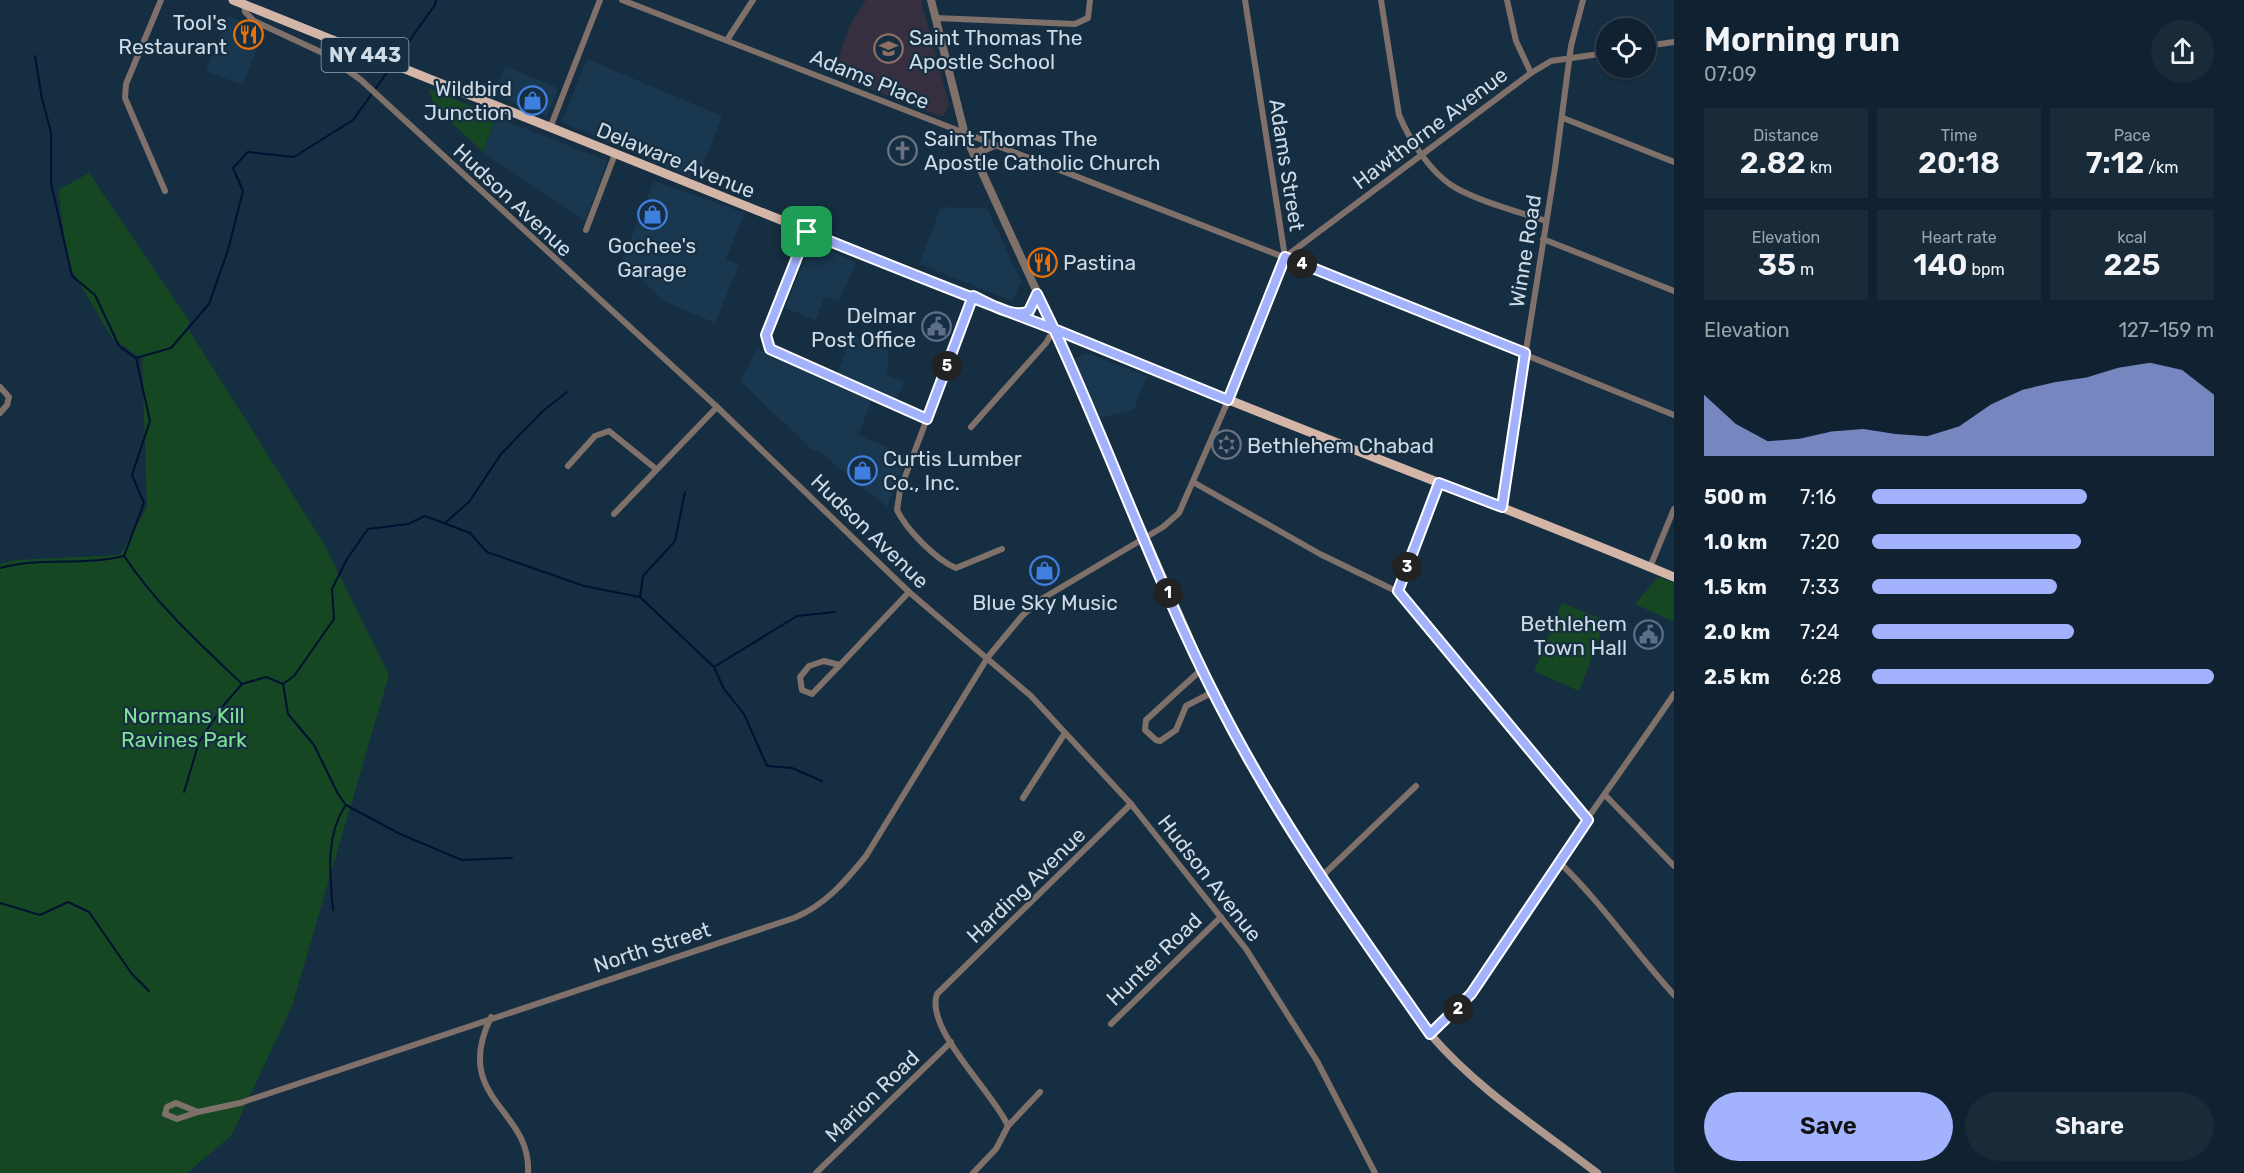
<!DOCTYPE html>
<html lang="en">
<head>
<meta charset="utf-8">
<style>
	body { margin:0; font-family:Rubik,sans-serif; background:#192a39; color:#f1f3f6; height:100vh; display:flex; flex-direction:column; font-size:22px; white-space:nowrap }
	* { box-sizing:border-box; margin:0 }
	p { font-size:20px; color:#9ca4ab }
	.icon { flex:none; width:33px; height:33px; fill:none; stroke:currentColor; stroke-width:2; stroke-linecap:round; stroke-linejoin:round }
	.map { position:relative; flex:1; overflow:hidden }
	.drawer { display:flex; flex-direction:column; background:#102231; width:570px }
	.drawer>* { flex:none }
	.controls { position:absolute; left:1596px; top:18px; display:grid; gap:12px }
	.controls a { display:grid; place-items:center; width:60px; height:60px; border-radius:50%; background:#102231; box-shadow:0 2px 4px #0004,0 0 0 2px #303f4d; font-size:30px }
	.pin { position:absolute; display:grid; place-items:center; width:51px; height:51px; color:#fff; margin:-26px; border-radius:12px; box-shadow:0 3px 9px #0006 }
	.km { position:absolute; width:30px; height:30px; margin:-15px; border-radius:50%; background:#222; color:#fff; font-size:16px; line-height:30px; text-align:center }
	.round { display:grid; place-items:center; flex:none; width:63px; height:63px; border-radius:32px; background:#192a39 }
	.head { display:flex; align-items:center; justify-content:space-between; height:102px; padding:0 30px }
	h1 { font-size:33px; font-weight:600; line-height:45px }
	.figures { display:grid; grid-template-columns:repeat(3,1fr); gap:9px; height:102px; padding:6px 30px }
	.figures div { display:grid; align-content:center; border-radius:0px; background:#192a39; text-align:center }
	.figures b { font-size:30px; font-weight:600 }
	.figures small { font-size:16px; font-weight:400 }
	.figures p { font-size:16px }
	.chart { height:168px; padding:12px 30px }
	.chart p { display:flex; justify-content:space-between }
	.chart svg { width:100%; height:108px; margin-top:6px; fill:#a2b2fd; opacity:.7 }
	.cta { display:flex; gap:12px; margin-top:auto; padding:12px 30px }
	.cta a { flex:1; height:69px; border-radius:36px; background:#a2b2fd; color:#111; font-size:24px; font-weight:600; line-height:69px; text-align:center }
	.cta a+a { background:#192a39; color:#f1f3f6 }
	ul { padding:0 30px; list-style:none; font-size:20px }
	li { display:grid; grid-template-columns:96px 72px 1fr; align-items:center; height:45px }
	li i { height:15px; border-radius:8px; background:#a2b2fd }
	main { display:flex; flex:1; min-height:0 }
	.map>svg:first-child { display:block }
	.built { fill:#19374f }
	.education { fill:#362f40 }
	.green { fill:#164723 }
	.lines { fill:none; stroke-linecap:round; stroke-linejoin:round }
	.stream { stroke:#001131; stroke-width:2 }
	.minor { stroke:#7f716a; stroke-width:6 }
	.tertiary { stroke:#7f716a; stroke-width:8 }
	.secondary { stroke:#ae988d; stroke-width:8 }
	.primary { stroke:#d3b6a8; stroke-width:9 }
	.route-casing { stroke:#fff; stroke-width:12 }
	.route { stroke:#a2b2fd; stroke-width:8 }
	.labels { text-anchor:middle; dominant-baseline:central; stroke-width:4.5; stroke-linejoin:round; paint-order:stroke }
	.shield { fill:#162e41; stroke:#96a7b5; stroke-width:1.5 }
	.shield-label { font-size:20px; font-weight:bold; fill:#cddbe7 }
	.poi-label { font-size:21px; fill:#cddbe7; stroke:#162e41; text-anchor:start }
	.street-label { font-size:21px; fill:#cddbe7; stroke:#162e41 }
	.park-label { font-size:21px; fill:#7fe393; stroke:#162e41 }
</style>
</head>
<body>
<main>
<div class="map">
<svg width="1674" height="1173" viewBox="0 0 1674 1173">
	<rect width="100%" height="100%" fill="#162e41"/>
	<g class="built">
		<polygon points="228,15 264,33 242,85 206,71"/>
		<polygon points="587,59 722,116 697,180 562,122"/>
		<polygon points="505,66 558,88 547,116 493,95"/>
		<polygon points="496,117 607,161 585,221 483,153"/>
		<polygon points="654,181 745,213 726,259 739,265 715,323 664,301 622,261"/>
		<polygon points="941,207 987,208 1021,281 1013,301 919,264"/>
		<polygon points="812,243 856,262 839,301 825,296 816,320 785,308"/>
		<polygon points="852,336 889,351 887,375 904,382 896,400 836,375"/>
		<polygon points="757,349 872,400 858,435 908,456 887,507 816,449 813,451 740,381"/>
		<polygon points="1087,353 1147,376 1134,409 1100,418 1074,359"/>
	</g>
	<polygon class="education" points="866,0 921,0 949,104 944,116 939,116 832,74 851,23"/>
	<g class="green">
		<polygon points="429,89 496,116 483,152 434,106"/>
		<polygon points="89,173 190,322 187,327 324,544 389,675 292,1006 231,1136 187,1173 0,1173 0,564 16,560 120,555 147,507 142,359 112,338 68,264 58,190"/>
		<polygon points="1658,577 1674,583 1674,622 1635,604"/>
		<polygon points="1562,603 1606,621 1579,691 1534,671"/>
	</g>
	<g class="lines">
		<g class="stream">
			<polyline points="394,62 435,5 436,0"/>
			<polyline points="136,358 171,348 209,304 228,250 243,191 233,168 248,152 294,157 353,120 391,67"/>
			<polyline points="446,522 469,502 501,454 543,411 567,392"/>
			<path d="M124,556C157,605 199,643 242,684L266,677L283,684L294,676L334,619L332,589L347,559L368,529L408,524L425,516L470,533L487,552L584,586L640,597L714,667L797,616L835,612"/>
			<path d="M0,568C40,557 84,566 124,556L144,503L132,475L150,421L136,358L119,346L95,295L72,276L51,183V132L42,99L35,56"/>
			<polyline points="640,597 643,576 675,541 685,492"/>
			<polyline points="714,667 724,689 744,714 767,766 792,768 822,781"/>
			<polyline points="283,684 288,714 314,745 338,794 346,805 400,834 462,860 512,858"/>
			<polyline points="184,792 199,742 223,706 242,684"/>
			<polyline points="0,903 40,915 68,902 89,912 132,974 149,991"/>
			<path d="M333,910C330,875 325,837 345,806"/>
		</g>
		<g class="minor">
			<polyline points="161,0 126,84 125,98 165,191"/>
			<polyline points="622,0 1294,261 1674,415"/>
			<path d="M1381,0L1399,115C1409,139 1429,170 1451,185C1474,200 1519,212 1546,221"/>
			<polyline points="1507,0 1516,41 1531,73"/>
			<polyline points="244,4 245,12 254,21 325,54 361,80 717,407 909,592 1031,696 1131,804 1246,949 1317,1061 1375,1173"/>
			<polyline points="936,18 1075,24 1088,18 1090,0"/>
			<polyline points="727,40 753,0"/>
			<polyline points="1646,46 1674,42"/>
			<polyline points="1563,118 1674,162"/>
			<polyline points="550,128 600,0"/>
			<polyline points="586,230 615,154"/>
			<polyline points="807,232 766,335 770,349 927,419"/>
			<polyline points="1543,239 1674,291"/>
			<polyline points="1285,257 1531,73 1551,61 1606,53"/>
			<path d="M973,297L900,490L897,510C906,529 936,560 956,568L1002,549"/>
			<polyline points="0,387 9,397 7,405 0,413"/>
			<polyline points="971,427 1046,343 1054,329"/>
			<polyline points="568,466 595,436 609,431 656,469"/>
			<polyline points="1193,482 1320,554 1398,592 1588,820"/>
			<polyline points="1501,507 1555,168 1571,46 1583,0"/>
			<polyline points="614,514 717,407"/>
			<polyline points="1650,567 1674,509"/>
			<polyline points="1398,592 1439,483"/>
			<polygon points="824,661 840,665 812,694 802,690 800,677 809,666"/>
			<polyline points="840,665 909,592"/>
			<polyline points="1202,669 1146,720 1145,730 1156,740 1160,741 1176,730 1186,706 1213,692"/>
			<polyline points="1605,795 1674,866"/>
			<polyline points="1023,798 1065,733"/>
			<path d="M1558,861C1601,902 1634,951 1674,995"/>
			<polyline points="1321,877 1416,786"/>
			<path d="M491,1017C451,1099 532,1109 528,1173"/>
			<polyline points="1111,1024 1221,917"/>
			<path d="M1430,1034C1487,982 1515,926 1557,863C1595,806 1636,751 1674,694"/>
			<polygon points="176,1103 198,1112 177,1119 165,1114 167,1107"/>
			<path d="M198,1112L240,1103L794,918C825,905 845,882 866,856L988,657L1022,616L1040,600L1163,527L1179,513L1255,339L1285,257L1245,0"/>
			<path d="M1008,1126C995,1094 924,1029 937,994L1131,804"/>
			<polyline points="816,1173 951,1042"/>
			<polyline points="973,1173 996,1149 1008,1126 1040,1092"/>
		</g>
		<g class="tertiary">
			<polyline points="931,0 965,135 1054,329"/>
			<polyline points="974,154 994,145"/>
		</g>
		<path class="secondary" d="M1054,329L1217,701L1288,828L1430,1034C1477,1089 1540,1129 1597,1173"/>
		<g class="primary">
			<path d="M233,0C568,137 904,270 1239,404C1384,462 1530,517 1674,577"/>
			<polyline points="1018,315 1029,311 1037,294"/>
		</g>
	</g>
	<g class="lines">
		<defs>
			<path id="route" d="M807,232C889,265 971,298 1054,329C1111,452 1156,581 1218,702C1278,820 1354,926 1430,1034L1471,994L1588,820L1398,591L1439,483L1502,507L1525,353L1285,257L1228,400L1054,329L1037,294L1029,311C1013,319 989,303 973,296L927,419L770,349L766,335L807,232"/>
		</defs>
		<use href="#route" class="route-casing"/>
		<use href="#route" class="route"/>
	</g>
	<defs>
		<symbol id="restaurant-ring" viewBox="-11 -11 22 22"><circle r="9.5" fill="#162e41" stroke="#e8710a" stroke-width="1.5"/><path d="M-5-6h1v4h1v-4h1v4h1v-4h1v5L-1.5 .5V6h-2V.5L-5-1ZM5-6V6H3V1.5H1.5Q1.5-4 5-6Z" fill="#e8710a"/></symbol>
		<symbol id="school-ring" viewBox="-11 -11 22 22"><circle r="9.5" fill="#162e41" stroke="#8d6e63" stroke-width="1.5"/><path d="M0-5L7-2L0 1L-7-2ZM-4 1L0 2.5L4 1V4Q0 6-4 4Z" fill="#8d6e63"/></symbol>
		<symbol id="shop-ring" viewBox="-11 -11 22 22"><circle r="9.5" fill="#162e41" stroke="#3f7fe0" stroke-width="1.5"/><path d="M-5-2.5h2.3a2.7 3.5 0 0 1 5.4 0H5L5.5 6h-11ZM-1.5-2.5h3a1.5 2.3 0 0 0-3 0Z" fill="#3f7fe0"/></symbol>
		<symbol id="church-ring" viewBox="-11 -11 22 22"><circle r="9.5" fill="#162e41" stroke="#6b7280" stroke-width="1.5"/><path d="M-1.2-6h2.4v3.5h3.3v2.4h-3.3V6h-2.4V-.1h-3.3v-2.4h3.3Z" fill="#6b7280"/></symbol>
		<symbol id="civic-ring" viewBox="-11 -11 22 22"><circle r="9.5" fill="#162e41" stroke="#5c6f8a" stroke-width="1.5"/><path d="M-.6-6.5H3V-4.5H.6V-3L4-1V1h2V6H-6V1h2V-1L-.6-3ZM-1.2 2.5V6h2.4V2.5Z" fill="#5c6f8a"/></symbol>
		<symbol id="synagogue-ring" viewBox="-11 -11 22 22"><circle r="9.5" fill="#162e41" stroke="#6b7280" stroke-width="1.5"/><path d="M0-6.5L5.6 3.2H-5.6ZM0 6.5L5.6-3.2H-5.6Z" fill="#6b7280"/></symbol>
	</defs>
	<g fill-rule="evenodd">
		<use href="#restaurant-ring" x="232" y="18" width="33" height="33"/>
		<use href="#school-ring" x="872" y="32" width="33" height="33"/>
		<use href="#shop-ring" x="516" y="84" width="33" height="33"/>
		<use href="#church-ring" x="886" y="134" width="33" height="33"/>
		<use href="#shop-ring" x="636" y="198" width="33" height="33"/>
		<use href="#restaurant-ring" x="1026" y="246" width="33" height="33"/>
		<use href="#civic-ring" x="920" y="310" width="33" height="33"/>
		<use href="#synagogue-ring" x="1210" y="428" width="33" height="33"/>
		<use href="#shop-ring" x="846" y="454" width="33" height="33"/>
		<use href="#shop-ring" x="1028" y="554" width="33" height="33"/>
		<use href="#civic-ring" x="1632" y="618" width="33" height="33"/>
	</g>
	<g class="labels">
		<rect class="shield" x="321.5" y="38" width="87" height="34" rx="4.5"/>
		<g class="shield-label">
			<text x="365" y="55">NY 443</text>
		</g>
		<g class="poi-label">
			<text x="227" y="22" text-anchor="end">Tool's<tspan x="227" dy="24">Restaurant</tspan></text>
			<text x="909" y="37">Saint Thomas The<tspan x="909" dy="24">Apostle School</tspan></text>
			<text x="512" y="88" text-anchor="end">Wildbird<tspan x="512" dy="24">Junction</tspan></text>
			<text x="924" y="138">Saint Thomas The<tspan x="924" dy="24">Apostle Catholic Church</tspan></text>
			<text x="652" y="245" text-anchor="middle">Gochee's<tspan x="652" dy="24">Garage</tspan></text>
			<text x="1063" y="262">Pastina</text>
			<text x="916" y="315" text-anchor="end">Delmar<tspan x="916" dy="24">Post Office</tspan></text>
			<text x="1247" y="445">Bethlehem Chabad</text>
			<text x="883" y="458">Curtis Lumber<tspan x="883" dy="24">Co., Inc.</tspan></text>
			<text x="1045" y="602" text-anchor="middle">Blue Sky Music</text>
			<text x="1627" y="623" text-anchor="end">Bethlehem<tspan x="1627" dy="24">Town Hall</tspan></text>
		</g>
		<g class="street-label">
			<text transform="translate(870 79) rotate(22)">Adams Place</text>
			<text transform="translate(1430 128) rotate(-37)">Hawthorne Avenue</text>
			<text transform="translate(676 160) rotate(22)">Delaware Avenue</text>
			<text transform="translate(1287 165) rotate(81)">Adams Street</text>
			<text transform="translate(513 200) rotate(43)">Hudson Avenue</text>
			<text transform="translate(1525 251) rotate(-81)">Winne Road</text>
			<text transform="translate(870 531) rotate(44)">Hudson Avenue</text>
			<text transform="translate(1210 878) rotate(52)">Hudson Avenue</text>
			<text transform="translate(1026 885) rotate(-44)">Harding Avenue</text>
			<text transform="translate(652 947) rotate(-18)">North Street</text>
			<text transform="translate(1154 959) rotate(-44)">Hunter Road</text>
			<text transform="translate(872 1096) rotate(-44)">Marion Road</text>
		</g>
		<g class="park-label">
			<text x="184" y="715">Normans Kill<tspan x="184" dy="24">Ravines Park</tspan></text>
		</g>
	</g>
</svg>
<div class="controls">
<a><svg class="icon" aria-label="locate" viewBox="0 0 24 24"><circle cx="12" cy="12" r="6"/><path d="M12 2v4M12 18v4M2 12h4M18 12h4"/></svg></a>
</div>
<div class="pin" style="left:807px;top:232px;background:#1e9e55"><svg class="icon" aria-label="arrive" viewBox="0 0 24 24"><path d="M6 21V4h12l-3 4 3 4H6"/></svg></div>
<b class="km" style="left:1168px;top:593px">1</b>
<b class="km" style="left:1458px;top:1009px">2</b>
<b class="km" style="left:1407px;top:567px">3</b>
<b class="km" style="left:1302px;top:264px">4</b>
<b class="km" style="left:947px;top:366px">5</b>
</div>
<section class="drawer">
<div class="head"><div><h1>Morning run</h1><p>07:09</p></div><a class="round"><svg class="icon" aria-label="share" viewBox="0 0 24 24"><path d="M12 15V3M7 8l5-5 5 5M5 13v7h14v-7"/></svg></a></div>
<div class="figures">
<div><p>Distance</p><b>2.82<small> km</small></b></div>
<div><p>Time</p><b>20:18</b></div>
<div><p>Pace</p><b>7:12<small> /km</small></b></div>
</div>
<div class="figures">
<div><p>Elevation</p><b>35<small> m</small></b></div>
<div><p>Heart rate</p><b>140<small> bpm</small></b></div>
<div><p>kcal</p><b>225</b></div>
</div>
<div class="chart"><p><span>Elevation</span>127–159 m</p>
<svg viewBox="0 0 160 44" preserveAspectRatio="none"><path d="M0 44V19L10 31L20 38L30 37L40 34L50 33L60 35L70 36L80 32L90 23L100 17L110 14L120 12L130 8L140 6L150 9L160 19V44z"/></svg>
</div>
<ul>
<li><b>500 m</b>7:16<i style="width:63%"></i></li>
<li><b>1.0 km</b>7:20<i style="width:61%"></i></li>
<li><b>1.5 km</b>7:33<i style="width:54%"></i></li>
<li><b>2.0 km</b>7:24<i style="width:59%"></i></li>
<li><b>2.5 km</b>6:28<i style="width:100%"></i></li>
</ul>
<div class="cta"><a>Save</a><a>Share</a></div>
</section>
</main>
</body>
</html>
